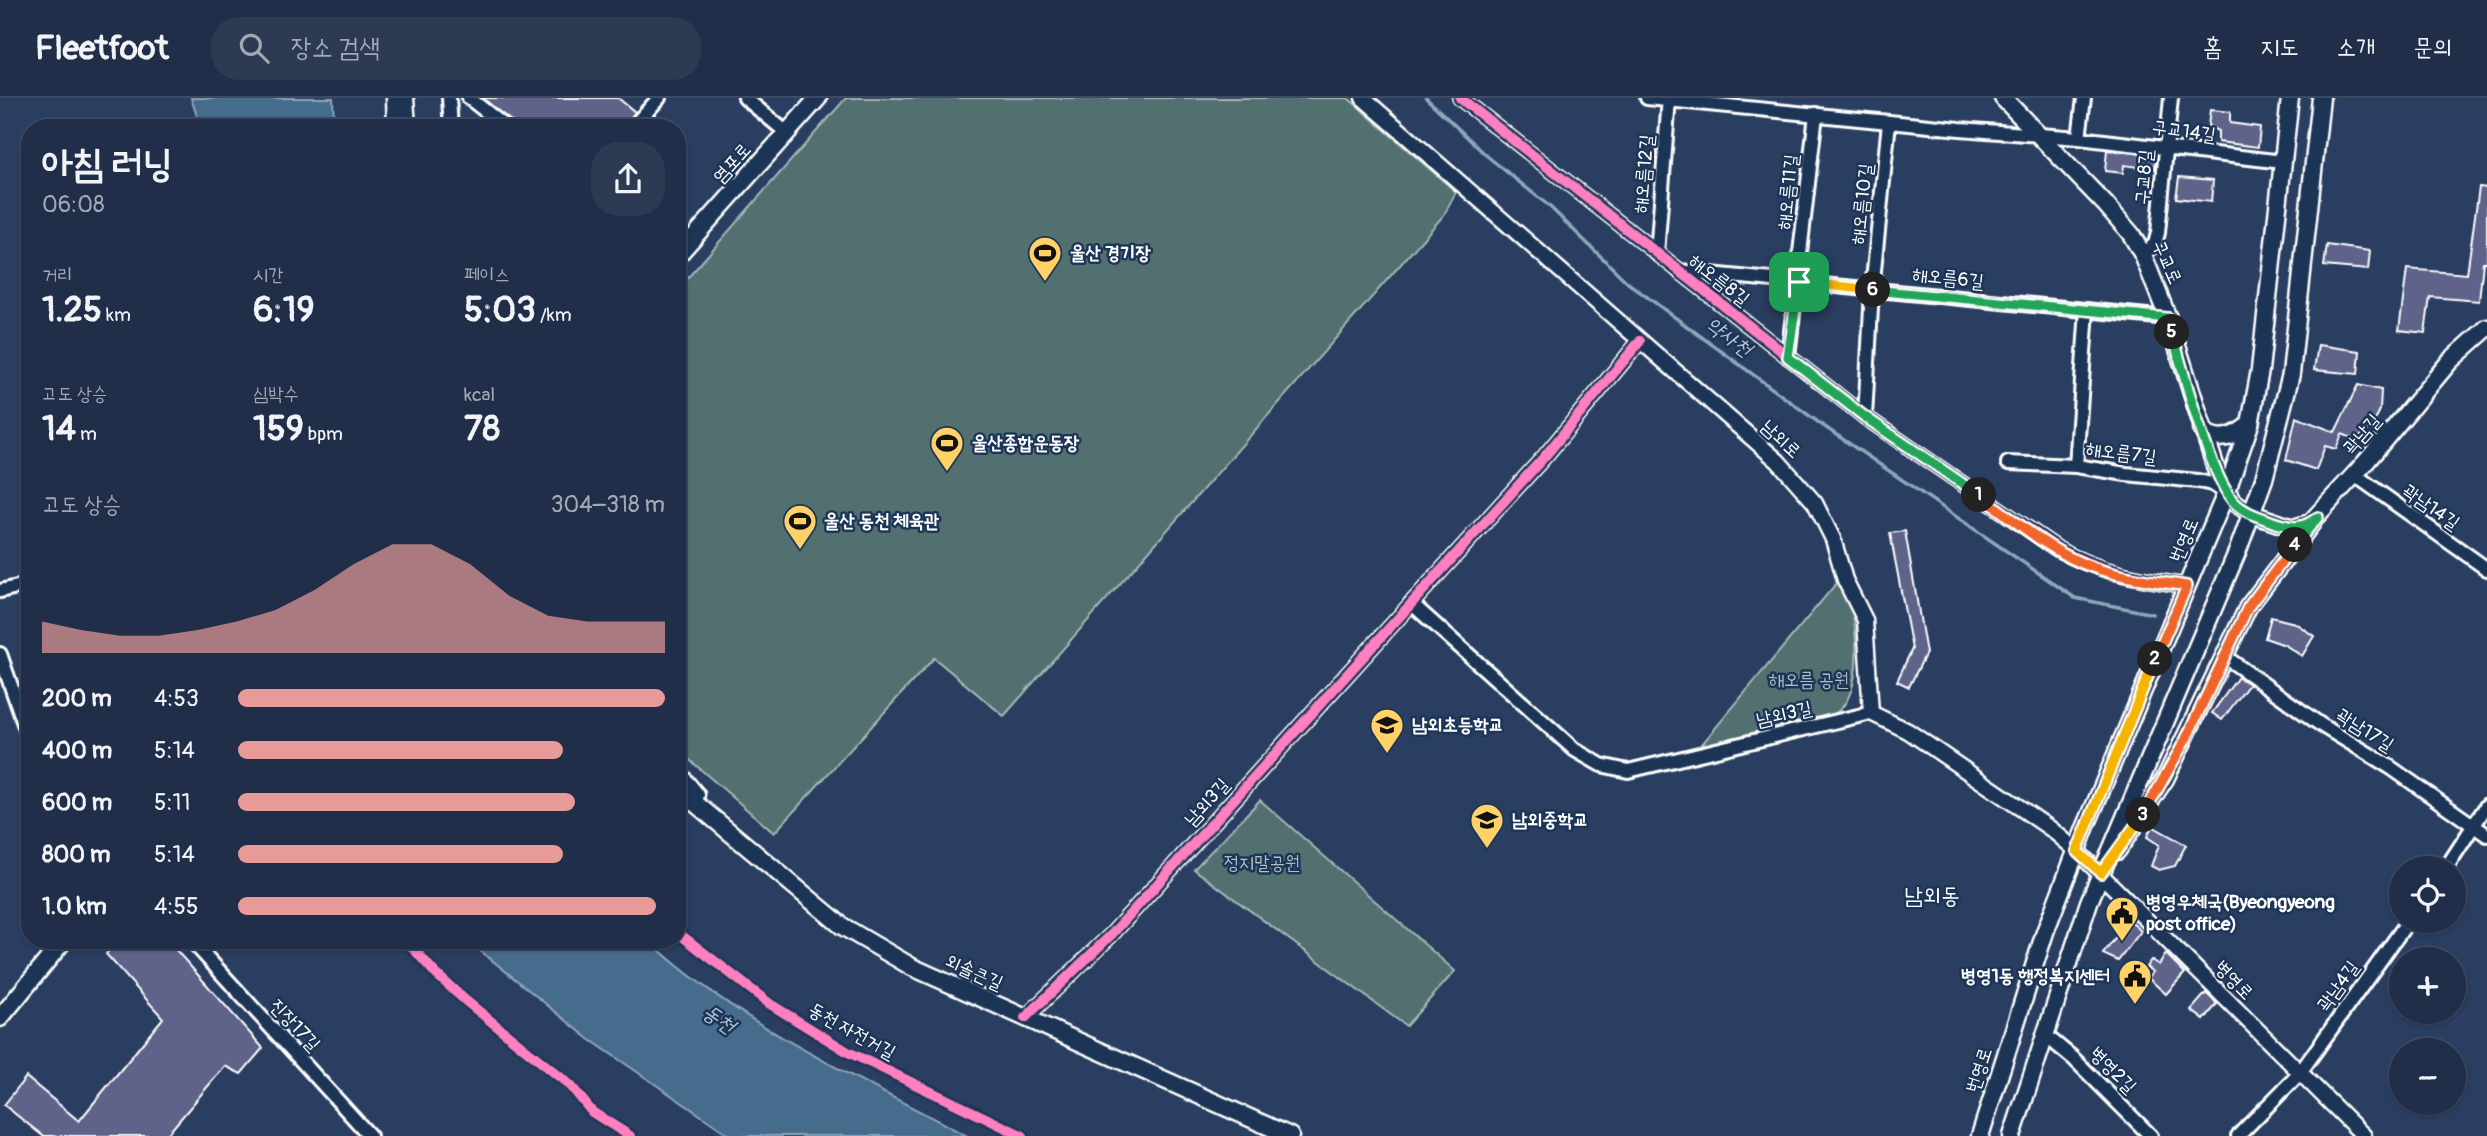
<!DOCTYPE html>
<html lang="ko">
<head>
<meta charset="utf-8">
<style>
	body { margin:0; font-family:Pangolin,"Poor Story",sans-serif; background:#2d3a53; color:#f1f3f6; height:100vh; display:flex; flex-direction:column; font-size:26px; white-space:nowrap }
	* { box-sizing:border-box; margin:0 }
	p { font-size:23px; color:#a2a8b4 }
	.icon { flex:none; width:38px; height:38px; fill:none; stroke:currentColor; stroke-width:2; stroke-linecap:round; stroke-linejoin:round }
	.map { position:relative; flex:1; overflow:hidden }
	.drawer { position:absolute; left:21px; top:21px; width:665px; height:830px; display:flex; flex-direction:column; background:#202e49; border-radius:28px; box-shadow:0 2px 5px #0004,0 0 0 2px #3d4a61 }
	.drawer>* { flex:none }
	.tools { position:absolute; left:2389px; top:758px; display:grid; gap:14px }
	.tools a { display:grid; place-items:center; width:77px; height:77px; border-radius:50%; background:#202e49; box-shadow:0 2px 5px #0004,0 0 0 2px #3d4a61; font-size:35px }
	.pin { position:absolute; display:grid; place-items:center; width:60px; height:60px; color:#fff; margin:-30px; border-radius:14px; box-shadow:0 4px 10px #0006 }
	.km { position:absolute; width:35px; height:35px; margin:-18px; border-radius:50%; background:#222; color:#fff; font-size:19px; line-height:35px; text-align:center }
	.round { display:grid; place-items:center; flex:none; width:74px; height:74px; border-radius:28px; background:#2d3a53 }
	.summary { display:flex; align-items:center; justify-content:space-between; height:119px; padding:0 21px }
	h1 { font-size:38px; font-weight:700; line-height:52px }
	.stats { display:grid; grid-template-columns:repeat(3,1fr); gap:10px; height:119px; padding:7px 21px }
	.stats div { display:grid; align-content:center }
	.stats b { font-size:35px; font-weight:700 }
	.stats small { font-size:19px; font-weight:400 }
	.stats p { font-size:19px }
	.chart { height:196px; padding:14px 21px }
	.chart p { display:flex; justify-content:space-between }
	.chart svg { width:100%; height:126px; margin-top:7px; fill:#e69b98; opacity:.7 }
	ul { padding:0 21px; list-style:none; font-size:23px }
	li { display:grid; grid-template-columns:112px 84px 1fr; align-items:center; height:52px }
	li i { height:18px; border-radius:9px; background:#e69b98 }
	header { display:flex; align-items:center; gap:42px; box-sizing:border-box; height:98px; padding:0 35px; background:#202e49; border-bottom:2px solid #3d4a61 }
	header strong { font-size:33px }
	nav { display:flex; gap:38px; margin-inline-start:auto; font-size:24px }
	.search { width:490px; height:63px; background:#2d3a53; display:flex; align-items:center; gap:18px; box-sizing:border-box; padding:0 24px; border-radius:28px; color:#a2a8b4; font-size:26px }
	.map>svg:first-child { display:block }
	.green { fill:#52706f; stroke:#a8b8b7; stroke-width:2 }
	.water { fill:#456c8d; stroke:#8fa7bb; stroke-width:2 }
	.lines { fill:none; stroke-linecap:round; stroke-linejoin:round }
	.stream { stroke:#8fa7bb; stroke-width:3.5 }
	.building { fill:#5e6389; stroke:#fff; stroke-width:2 }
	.minor-casing { stroke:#fff; stroke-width:18 }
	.tertiary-casing { stroke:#fff; stroke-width:19 }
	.secondary-casing { stroke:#fff; stroke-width:21 }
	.minor { stroke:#1d3557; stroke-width:12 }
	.tertiary { stroke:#1d3557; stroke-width:14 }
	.secondary { stroke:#1d3557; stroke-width:16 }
	.cycleway-casing { stroke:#1d3557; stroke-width:15 }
	.cycleway { stroke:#ff80c0; stroke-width:10 }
	.split-1-casing { stroke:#fff; stroke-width:14 }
	.split-2-casing { stroke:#fff; stroke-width:14 }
	.split-3-casing { stroke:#fff; stroke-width:14 }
	.split-4-casing { stroke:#fff; stroke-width:14 }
	.split-5-casing { stroke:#fff; stroke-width:14 }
	.split-6-casing { stroke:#fff; stroke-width:14 }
	.split-7-casing { stroke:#fff; stroke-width:14 }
	.split-1 { stroke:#22a559; stroke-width:9 }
	.split-2 { stroke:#f0652b; stroke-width:9 }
	.split-3 { stroke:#f5b400; stroke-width:9 }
	.split-4 { stroke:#f0652b; stroke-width:9 }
	.split-5 { stroke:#22a559; stroke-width:9 }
	.split-6 { stroke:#22a559; stroke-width:9 }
	.split-7 { stroke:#f5b400; stroke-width:9 }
	.labels { text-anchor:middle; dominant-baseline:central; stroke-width:5; stroke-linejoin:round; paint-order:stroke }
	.street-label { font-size:19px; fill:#fff; stroke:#1d3557 }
	.poi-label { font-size:19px; font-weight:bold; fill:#fff; stroke:#1d3557; text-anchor:start }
	.park-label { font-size:19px; fill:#b1bfbe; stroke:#1d3557 }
	.water-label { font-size:21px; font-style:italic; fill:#b5c4d1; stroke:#1d3557 }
	.quarter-label { font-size:23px; fill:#fff; stroke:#1d3557 }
</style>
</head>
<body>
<header>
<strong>Fleetfoot</strong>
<div class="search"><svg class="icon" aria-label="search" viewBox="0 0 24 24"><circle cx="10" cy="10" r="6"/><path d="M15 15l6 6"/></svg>장소 검색</div>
<nav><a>홈</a><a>지도</a><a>소개</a><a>문의</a></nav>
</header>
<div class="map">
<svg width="2487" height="1038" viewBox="0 0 2487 1038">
	<rect width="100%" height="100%" fill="#2a3e61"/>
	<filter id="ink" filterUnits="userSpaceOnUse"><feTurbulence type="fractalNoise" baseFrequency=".0143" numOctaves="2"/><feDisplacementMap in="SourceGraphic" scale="14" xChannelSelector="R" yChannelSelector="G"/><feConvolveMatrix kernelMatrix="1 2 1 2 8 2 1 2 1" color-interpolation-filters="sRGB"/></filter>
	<g filter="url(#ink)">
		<g class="green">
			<polygon points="846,0 1348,0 1456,94 1444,117 1004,618 934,560 774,735 677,651 677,192"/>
			<path d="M1844,476C1854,511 1866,575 1844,607C1825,634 1726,650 1692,658Z"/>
			<polygon points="1260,702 1455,873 1406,928 1194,771"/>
		</g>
		<g class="water">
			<polygon points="191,0 333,0 334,30 201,30"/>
			<path d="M467,842H648C740,928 857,979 967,1038H731L589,941Z"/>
		</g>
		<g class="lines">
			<polyline class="stream" points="1426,0 1487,58 1549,108 1628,185 1822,327 2075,500 2153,516"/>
		</g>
		<g class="building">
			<polygon points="483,0 618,0 635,14 623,30 517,30"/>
			<polygon points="2210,12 2230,14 2230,25 2260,29 2258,49 2218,44 2218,33 2208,28"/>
			<polygon points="2107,52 2153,57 2156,60 2155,71 2124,67 2123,75 2105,73"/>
			<polygon points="2179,79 2213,82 2211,104 2176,100"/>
			<polygon points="2479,89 2487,90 2487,164 2483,164 2479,203 2430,199 2425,235 2399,232 2407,171 2467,176"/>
			<polygon points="2327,147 2370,153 2368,172 2324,168"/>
			<polygon points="2318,247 2360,253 2358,276 2314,272"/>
			<polygon points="2358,287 2381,292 2380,312 2373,327 2357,342 2342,336 2336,351 2325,348 2316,372 2286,362 2296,319 2335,334"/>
			<polygon points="1905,433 1926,555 1909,589 1897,583 1912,551 1890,435"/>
			<polygon points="2271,519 2295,525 2314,538 2302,558 2285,547 2265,540"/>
			<polygon points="2238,579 2249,586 2222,622 2212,615"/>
			<polygon points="2152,728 2186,747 2175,768 2159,772 2151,768 2159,747 2147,739"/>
			<polygon points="2130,822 2141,833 2118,863 2103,856"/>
			<polygon points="118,842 167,842 263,950 241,976 225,968 166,1038 43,1038 4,1007 26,979 79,1023 163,920 106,856"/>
			<polygon points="2166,856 2185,875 2166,896 2148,880 2153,874 2146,869 2151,862 2159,867"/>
			<polygon points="2206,895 2217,906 2204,922 2191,912"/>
		</g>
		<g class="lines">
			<defs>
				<g id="minor">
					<polyline points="449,0 451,30"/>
					<polyline points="469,0 507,30"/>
					<polyline points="745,0 787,35"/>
					<path d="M1460,0L1865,319L2059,452C2105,476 2137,480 2187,488"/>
					<polyline points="1647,0 1960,31 2079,40 2283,64"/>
					<polyline points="632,30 659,0"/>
					<polyline points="2079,40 2084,0"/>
					<polyline points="1657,156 1669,0"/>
					<polyline points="2143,157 2155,146 2158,135 2171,0"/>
					<polyline points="1679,173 2168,220"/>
					<polyline points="1788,259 1816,16"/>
					<polyline points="1865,319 1872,192 1889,24"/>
					<polyline points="2008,365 2076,368 2126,376 2198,383 2212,386 2226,395"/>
					<polyline points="2076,368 2087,212"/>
					<polyline points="2355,377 2487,471"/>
					<polyline points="0,493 30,486"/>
					<polyline points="1411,505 1575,652 1601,667 1628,673 1871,615"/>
					<polyline points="0,556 30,643"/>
					<polyline points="2224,558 2321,627 2390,669 2487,737"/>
					<polyline points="2446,770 2487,707"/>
					<polyline points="191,842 370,1038"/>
					<polyline points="1025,920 1112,836 1545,358 1640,243"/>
					<polyline points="2045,937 2073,960 2151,1038"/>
					<polyline points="2238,1038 2299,976 2409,822"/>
				</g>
				<g id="tertiary">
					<polyline points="394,0 395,30"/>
					<polyline points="406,0 408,30"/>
					<polyline points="1363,0 1778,363 1815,405 1833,441 1845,482 1865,522 1871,615 1908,633 2051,731 2077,753 2364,1038"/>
				</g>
				<g id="secondary">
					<polyline points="2003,0 2106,107 2131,136 2143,157 2168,220 2219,380 2234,404 2252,416 2293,430 2310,425 2365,365 2450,263 2487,230"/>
					<polyline points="677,158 818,0"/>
					<path d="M2202,332C2219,346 2235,339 2250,326"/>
					<polyline points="677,674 696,697"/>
					<polyline points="677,690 842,828 912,869 1290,1038"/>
					<polyline points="2117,753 2165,681 2248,509 2312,425"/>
					<polyline points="0,920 64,842"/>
					<polyline points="1980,1038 2045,834 2086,728 2226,395 2250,326 2260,272 2290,0"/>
					<polyline points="2012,1038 2089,804 2238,452 2264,381 2291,276 2321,0"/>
				</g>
			</defs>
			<use href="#minor" class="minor-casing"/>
			<use href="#tertiary" class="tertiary-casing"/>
			<use href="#secondary" class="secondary-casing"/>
			<use href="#minor" class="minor"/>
			<use href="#tertiary" class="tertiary"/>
			<use href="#secondary" class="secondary"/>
			<defs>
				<g id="cycleway">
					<path d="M1460,0L1865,319L2059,452C2105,476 2137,480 2187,488"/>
					<polyline points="677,834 770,906 848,954 1023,1038"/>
					<polyline points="406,842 436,876 466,903 571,988 592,1014 630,1038"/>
					<polyline points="1025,920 1112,836 1545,358 1640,243"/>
				</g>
			</defs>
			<use href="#cycleway" class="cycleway-casing"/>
			<use href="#cycleway" class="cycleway"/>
		</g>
	</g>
	<g class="lines" filter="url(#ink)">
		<defs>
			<polyline id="split-1" points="1799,184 1788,259 1865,319 1979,397"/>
			<path id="split-2" d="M1979,397C2015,422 2051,455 2092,469C2123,480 2155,483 2187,488L2155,561"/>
			<polyline id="split-3" points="2143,717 2101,775 2077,753 2155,561"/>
			<polyline id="split-4" points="2143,717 2186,641 2248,509 2295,447"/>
			<path id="split-5" d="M2172,234C2183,272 2210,380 2235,405C2245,415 2260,419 2273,424C2291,430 2303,432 2318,419L2295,447"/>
			<polyline id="split-6" points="1873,192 2168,220 2172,234"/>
			<polyline id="split-7" points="1799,184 1873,192"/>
		</defs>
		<use href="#split-1" class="split-1-casing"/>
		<use href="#split-2" class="split-2-casing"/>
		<use href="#split-3" class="split-3-casing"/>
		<use href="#split-4" class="split-4-casing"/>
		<use href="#split-5" class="split-5-casing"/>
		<use href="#split-6" class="split-6-casing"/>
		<use href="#split-7" class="split-7-casing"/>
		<use href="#split-1" class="split-1"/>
		<use href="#split-2" class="split-2"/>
		<use href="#split-3" class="split-3"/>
		<use href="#split-4" class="split-4"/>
		<use href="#split-5" class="split-5"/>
		<use href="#split-6" class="split-6"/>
		<use href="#split-7" class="split-7"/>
	</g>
	<defs>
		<symbol id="stadium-pin" viewBox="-11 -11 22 30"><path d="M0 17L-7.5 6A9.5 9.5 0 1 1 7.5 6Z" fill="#ffd166" stroke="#1d3557"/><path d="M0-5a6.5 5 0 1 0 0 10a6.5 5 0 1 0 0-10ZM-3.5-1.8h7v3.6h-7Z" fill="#111"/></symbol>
		<symbol id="school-pin" viewBox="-11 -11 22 30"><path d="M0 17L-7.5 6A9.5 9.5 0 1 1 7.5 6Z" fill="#ffd166" stroke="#1d3557"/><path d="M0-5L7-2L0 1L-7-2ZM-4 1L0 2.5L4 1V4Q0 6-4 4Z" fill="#111"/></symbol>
		<symbol id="civic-pin" viewBox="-11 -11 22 30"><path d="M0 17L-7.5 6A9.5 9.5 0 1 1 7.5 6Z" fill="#ffd166" stroke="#1d3557"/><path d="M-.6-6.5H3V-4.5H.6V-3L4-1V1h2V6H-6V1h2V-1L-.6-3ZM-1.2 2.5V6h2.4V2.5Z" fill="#111"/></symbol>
	</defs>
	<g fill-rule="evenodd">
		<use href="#stadium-pin" x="1026" y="136" width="38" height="52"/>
		<use href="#stadium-pin" x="928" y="326" width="38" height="52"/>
		<use href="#stadium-pin" x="781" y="404" width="38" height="52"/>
		<use href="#school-pin" x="1368" y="608" width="38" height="52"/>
		<use href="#school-pin" x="1468" y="703" width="38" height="52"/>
		<use href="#civic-pin" x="2103" y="796" width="38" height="52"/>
		<use href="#civic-pin" x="2116" y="859" width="38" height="52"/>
	</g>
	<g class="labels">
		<g class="street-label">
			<text transform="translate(2184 33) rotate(8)">구교14길</text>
			<text transform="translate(732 65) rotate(-48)">염포로</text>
			<text transform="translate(1644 76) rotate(-85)">해오름12길</text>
			<text transform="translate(2144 79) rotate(-85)">구교8길</text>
			<text transform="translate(1788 94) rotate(-84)">해오름11길</text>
			<text transform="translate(1862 106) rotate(-84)">해오름10길</text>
			<text transform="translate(2167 164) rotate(66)">구교로</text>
			<text transform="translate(1948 180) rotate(6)">해오름6길</text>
			<text transform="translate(1719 182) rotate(38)">해오름8길</text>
			<text transform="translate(2362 336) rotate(-49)">곽남길</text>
			<text transform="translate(1781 341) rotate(43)">남외로</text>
			<text transform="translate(2121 355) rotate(7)">해오름7길</text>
			<text transform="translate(2431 409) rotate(35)">곽남14길</text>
			<text transform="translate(2184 442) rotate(-67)">번영로</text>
			<text transform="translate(1784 616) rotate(-13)">남외3길</text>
			<text transform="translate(2365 632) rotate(32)">곽남17길</text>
			<text transform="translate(1207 704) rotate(-48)">남외3길</text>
			<text transform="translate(974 874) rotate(24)">외솔큰길</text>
			<text transform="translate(2234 882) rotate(46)">병영로</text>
			<text transform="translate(2338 888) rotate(-54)">곽남4길</text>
			<text transform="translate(295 927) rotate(47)">진장17길</text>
			<text transform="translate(852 933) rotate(29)">동천 자전거길</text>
			<text transform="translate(1979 972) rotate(-72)">번영로</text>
			<text transform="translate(2113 972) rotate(45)">병영2길</text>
		</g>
		<g class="poi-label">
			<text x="1070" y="155">울산 경기장</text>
			<text x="972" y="345">울산종합운동장</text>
			<text x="824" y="423">울산 동천 체육관</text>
			<text x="1412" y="627">남외초등학교</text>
			<text x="1512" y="722">남외중학교</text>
			<text x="2146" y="804">병영우체국(Byeongyeong<tspan x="2146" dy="22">post office)</tspan></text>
			<text x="2110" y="878" text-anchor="end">병영1동 행정복지센터</text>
		</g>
		<g class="park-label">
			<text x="1809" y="582">해오름 공원</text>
			<text x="1262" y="765">정지말공원</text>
		</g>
		<g class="water-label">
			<text transform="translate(1729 239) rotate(36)">약사천</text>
			<text transform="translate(719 921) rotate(35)">동천</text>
		</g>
		<g class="quarter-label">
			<text x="1932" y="797">남외동</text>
		</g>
	</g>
</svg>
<div class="tools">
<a><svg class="icon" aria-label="locate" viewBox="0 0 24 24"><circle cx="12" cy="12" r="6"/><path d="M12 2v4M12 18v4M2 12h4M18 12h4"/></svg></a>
<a>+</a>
<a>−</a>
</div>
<div class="pin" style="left:1799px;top:184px;background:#1e9e55"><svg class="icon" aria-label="arrive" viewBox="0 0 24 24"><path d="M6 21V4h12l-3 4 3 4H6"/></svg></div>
<b class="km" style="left:1979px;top:397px">1</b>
<b class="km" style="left:2155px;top:561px">2</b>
<b class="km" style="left:2143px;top:717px">3</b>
<b class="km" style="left:2295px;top:447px">4</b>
<b class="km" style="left:2172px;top:234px">5</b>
<b class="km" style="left:1873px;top:192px">6</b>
<section class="drawer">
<div class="summary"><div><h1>아침 러닝</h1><p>06:08</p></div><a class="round"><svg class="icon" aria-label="share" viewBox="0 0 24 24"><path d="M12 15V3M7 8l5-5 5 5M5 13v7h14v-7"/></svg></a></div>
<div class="stats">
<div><p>거리</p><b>1.25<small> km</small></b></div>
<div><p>시간</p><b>6:19</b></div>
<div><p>페이스</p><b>5:03<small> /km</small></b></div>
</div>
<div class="stats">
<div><p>고도 상승</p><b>14<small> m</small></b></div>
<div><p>심박수</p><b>159<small> bpm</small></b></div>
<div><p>kcal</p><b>78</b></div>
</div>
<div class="chart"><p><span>고도 상승</span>304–318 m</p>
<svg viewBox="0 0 160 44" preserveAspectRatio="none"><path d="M0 44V33L10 36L20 38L30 38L40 36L50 33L60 29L70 22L80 13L90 6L100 6L110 13L120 24L130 31L140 33L150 33L160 33V44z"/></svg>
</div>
<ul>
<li><b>200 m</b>4:53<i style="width:100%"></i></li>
<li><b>400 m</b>5:14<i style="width:76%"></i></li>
<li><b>600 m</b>5:11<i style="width:79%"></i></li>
<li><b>800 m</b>5:14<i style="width:76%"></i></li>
<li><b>1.0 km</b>4:55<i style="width:98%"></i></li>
</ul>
</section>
</div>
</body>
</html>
